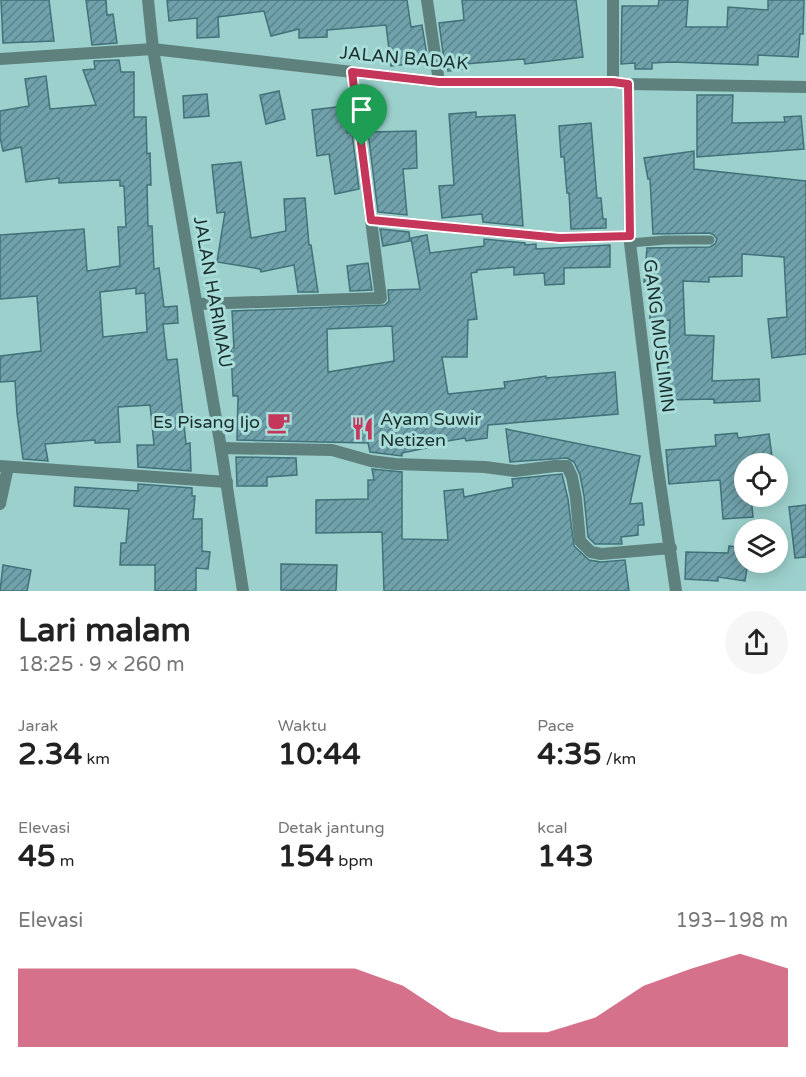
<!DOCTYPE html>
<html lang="id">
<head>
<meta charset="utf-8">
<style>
	body { margin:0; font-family:"Varela Round",sans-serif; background:#f6f6f6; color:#222; height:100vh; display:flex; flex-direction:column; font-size:22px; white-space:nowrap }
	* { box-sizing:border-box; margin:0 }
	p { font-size:20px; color:#767676 }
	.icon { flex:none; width:33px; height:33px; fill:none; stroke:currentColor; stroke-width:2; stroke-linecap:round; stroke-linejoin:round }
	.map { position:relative; height:591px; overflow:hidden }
	.side { display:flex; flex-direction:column; background:#fff; flex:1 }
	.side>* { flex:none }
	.controls { position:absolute; left:734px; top:453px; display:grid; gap:12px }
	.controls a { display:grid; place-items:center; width:54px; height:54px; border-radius:50%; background:#fff; box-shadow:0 3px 15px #0003; font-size:30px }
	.pin { position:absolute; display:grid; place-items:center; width:51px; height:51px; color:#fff; margin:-62px -26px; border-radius:50% 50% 50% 0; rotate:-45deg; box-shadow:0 0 6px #0007 }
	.pin .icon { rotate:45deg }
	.round { display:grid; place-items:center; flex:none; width:63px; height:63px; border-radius:32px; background:#f6f6f6 }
	.head { display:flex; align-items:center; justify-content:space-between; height:102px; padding:0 18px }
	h1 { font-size:33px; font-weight:700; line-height:45px }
	.figures { display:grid; grid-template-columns:repeat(3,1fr); gap:9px; height:102px; padding:6px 18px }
	.figures div { display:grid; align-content:center }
	.figures b { font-size:30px; font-weight:700 }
	.figures small { font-size:16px; font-weight:400 }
	.figures p { font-size:16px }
	.chart { height:168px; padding:12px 18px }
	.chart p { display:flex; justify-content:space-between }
	.chart svg { width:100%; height:108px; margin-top:6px; fill:#c5365b; opacity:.7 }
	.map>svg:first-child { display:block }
	.building { fill:url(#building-hatch); stroke:#417179; stroke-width:1.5; fill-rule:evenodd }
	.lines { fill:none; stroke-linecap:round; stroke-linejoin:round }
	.service { stroke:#5f817e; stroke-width:9 }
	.minor { stroke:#5f817e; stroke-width:12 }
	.route-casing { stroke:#fff; stroke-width:12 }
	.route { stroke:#c5365b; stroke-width:8 }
	.labels { text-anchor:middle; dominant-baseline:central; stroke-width:6; stroke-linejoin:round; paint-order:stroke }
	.street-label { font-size:18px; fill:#1a2f2d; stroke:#a9ddd9 }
	.poi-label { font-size:18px; fill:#1a2f2d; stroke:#a9ddd9; text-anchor:start }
</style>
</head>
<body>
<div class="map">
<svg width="806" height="591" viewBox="0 0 806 591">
	<defs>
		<pattern id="building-hatch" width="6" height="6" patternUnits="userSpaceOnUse" patternTransform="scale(1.5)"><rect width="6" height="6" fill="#71a2ab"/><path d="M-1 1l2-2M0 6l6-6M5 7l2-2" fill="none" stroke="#5c848c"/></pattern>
	</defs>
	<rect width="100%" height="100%" fill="#9cd0cc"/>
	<g class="building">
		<polygon points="1,0 49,0 54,41 3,43"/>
		<polygon points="86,0 106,0 107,15 113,14 117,43 92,45"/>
		<polygon points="167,0 407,0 411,27 422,25 428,62 391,66 386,25 327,30 327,37 299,38 299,29 271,36 264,11 218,17 219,37 197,38 197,18 169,21"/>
		<polygon points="462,0 576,0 583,57 525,64 524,59 465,64 465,69 448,71 446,60 444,60 439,23 464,20"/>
		<polygon points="659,0 688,0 686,27 727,27 728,7 768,10 768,0 804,0 803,34 800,34 798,57 758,55 758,65 671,62 652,63 652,69 635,69 635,63 621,64 622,6 658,6"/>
		<path d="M119,60L121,72H134V117H146L147,154L150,153L151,185H147L148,226H152L154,269L159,268L164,307L177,306L178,323L163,324L167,360L177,359L186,444L190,443L191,471L138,467L137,445H154L150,405L118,407L120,442L95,443V440L45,444L48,461L23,459L17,413L15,381L0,382V356L41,351L37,296L0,299V235L84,229L87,271L120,266L118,227H126L124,186H120V180L59,183V178L26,182L21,147L3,151L0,137V111L29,106L25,79L46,76L50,109L96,105L83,70L95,69L94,61ZM136,288V294L145,293L147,332L103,337L100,292Z"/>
		<polygon points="279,91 285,119 266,124 260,95"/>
		<polygon points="207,94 209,116 184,118 183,96"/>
		<polygon points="697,95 733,95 732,123 785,122 784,117 801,116 804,149 697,157"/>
		<polygon points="344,106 347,133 352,133 359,189 335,194 329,154 317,156 312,110"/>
		<polygon points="476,112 476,117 515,115 523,226 483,222 482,214 442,218 439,186 454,185 449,114"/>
		<polygon points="591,123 597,198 601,198 603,219 606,219 606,228 571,229 569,193 567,193 564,157 561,157 559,126"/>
		<polygon points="416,131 417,168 403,169 407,215 378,212 368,132"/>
		<polygon points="694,151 694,169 806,181 806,354 772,358 768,319 787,317 784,257 742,254 742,276 709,277 709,282 683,281 685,335 714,336 712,381 759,379 760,401 714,403 714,399 663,400 662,374 668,374 670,320 650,321 649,282 644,282 647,248 710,247 715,244 717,239 714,235 710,233 653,234 650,179 648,179 644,158"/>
		<polygon points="241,162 251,238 286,231 284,199 305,198 309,245 311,245 318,292 298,292 294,265 261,272 260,269 217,262 225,212 217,213 212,165"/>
		<polygon points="380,229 409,232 410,241 383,246"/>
		<path d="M427,235L430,253L484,246V239L525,243V245L536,244V249L610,245V267L564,268V284L545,285L544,273L514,275V267L477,270V272L471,273L477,319L468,320L467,357H442L448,394L505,388L504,382L546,376V378L615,372L618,414L488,425L487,438L466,441L465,438L430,444L431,447L402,453V456L370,452L368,443L237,440L238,396H233L231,348H234L232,311L385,305L389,301L388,290L420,289L411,238ZM392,326L394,361L328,372L327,329Z"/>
		<polygon points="368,263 372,290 350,291 347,266"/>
		<polygon points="506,429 640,456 630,504 642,503 644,525 638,525 638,535 621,537 622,544 595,544 588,537 584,496 580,475 574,462 567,458 510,462"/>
		<polygon points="737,433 738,438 769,434 773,464 744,464 744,496 751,496 753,517 723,519 720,480 669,484 666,450 716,446 715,435"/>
		<polygon points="236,457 296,458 297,475 267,477 267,486 237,486"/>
		<polygon points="372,469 402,472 402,539 448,540 444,491 463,489 464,497 513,487 512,479 562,474 568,499 574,546 589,560 601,562 625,560 629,591 384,591 382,532 316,533 316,500 368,499 368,480 374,480"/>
		<polygon points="138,484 192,488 192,496 195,496 193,519 202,519 202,551 210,552 208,569 196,568 196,591 155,591 155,565 120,565 121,543 126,543 129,509 74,506 75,487 138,491"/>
		<polygon points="806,505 806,557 795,558 789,507"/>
		<polygon points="729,546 744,548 744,562 748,562 745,581 718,577 718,581 685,579 686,552 728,553"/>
		<polygon points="281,564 337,565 336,591 281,590"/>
		<polygon points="3,565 31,570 27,591 0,591"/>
	</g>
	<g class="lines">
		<polyline class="service" points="630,243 666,240 710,240"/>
		<g class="minor">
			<polyline points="148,0 153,49 221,448 243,591"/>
			<polyline points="427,0 439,82"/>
			<polyline points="613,0 613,82"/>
			<polyline points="0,59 153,49 439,82 613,82 628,84 806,87"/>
			<polyline points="628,84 630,243 655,449 676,591"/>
			<polyline points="371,220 560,238 630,236"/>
			<polyline points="197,304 381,298 352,72"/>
			<polyline points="221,448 332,450 371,461 395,464 485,467 515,471 555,466 567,466 572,477 576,498 580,541 591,552 601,554 671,548"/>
			<polyline points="0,466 227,482"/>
			<polyline points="0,504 8,467"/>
		</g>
	</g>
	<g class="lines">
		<defs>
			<polygon id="route" points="352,72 439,82 613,82 628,84 630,236 560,238 371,220"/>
		</defs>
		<use href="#route" class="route-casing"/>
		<use href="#route" class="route"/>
	</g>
	<defs>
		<symbol id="cafe-bare" viewBox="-9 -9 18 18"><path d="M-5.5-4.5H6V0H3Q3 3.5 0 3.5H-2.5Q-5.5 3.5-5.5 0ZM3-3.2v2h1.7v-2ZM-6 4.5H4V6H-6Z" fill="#c5365b" stroke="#a9ddd9" stroke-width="2.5" paint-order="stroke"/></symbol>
		<symbol id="restaurant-bare" viewBox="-9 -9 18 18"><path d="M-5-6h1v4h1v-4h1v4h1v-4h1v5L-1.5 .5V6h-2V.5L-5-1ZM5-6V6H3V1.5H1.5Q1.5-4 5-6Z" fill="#c5365b" stroke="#a9ddd9" stroke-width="2.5" paint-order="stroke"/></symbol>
	</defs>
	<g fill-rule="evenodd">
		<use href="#cafe-bare" x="262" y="406" width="33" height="33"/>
		<use href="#restaurant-bare" x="346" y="412" width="33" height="33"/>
	</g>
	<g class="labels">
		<g class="street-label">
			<text transform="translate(404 58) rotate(5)">JALAN BADAK</text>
			<text transform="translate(213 292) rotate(80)">JALAN HARIMAU</text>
			<text transform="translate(659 336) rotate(83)">GANG MUSLIMIN</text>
		</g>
		<g class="poi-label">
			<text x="380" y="419">Ayam Suwir<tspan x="380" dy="21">Netizen</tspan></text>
			<text x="260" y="422" text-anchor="end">Es Pisang Ijo</text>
		</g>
	</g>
</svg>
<div class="controls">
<a><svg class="icon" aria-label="locate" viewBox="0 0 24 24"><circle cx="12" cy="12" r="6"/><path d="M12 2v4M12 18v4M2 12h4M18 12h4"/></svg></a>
<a><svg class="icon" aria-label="layers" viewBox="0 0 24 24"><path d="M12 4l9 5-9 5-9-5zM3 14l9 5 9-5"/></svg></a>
</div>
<div class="pin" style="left:362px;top:146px;background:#1e9e55"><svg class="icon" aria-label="arrive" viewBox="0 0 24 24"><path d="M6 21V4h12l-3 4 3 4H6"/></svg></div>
</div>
<section class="side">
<div class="head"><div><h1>Lari malam</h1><p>18:25 · 9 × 260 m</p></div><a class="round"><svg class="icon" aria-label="share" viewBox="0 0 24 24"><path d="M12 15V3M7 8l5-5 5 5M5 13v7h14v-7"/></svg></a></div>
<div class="figures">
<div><p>Jarak</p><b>2.34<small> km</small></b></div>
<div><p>Waktu</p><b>10:44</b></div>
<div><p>Pace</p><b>4:35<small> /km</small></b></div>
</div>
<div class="figures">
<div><p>Elevasi</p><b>45<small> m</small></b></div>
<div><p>Detak jantung</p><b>154<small> bpm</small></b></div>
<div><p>kcal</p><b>143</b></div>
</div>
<div class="chart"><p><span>Elevasi</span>193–198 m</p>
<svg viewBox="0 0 160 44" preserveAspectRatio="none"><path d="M0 44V12L10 12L20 12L30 12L40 12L50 12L60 12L70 12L80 19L90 32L100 38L110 38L120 32L130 19L140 12L150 6L160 12V44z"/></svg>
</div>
</section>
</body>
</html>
